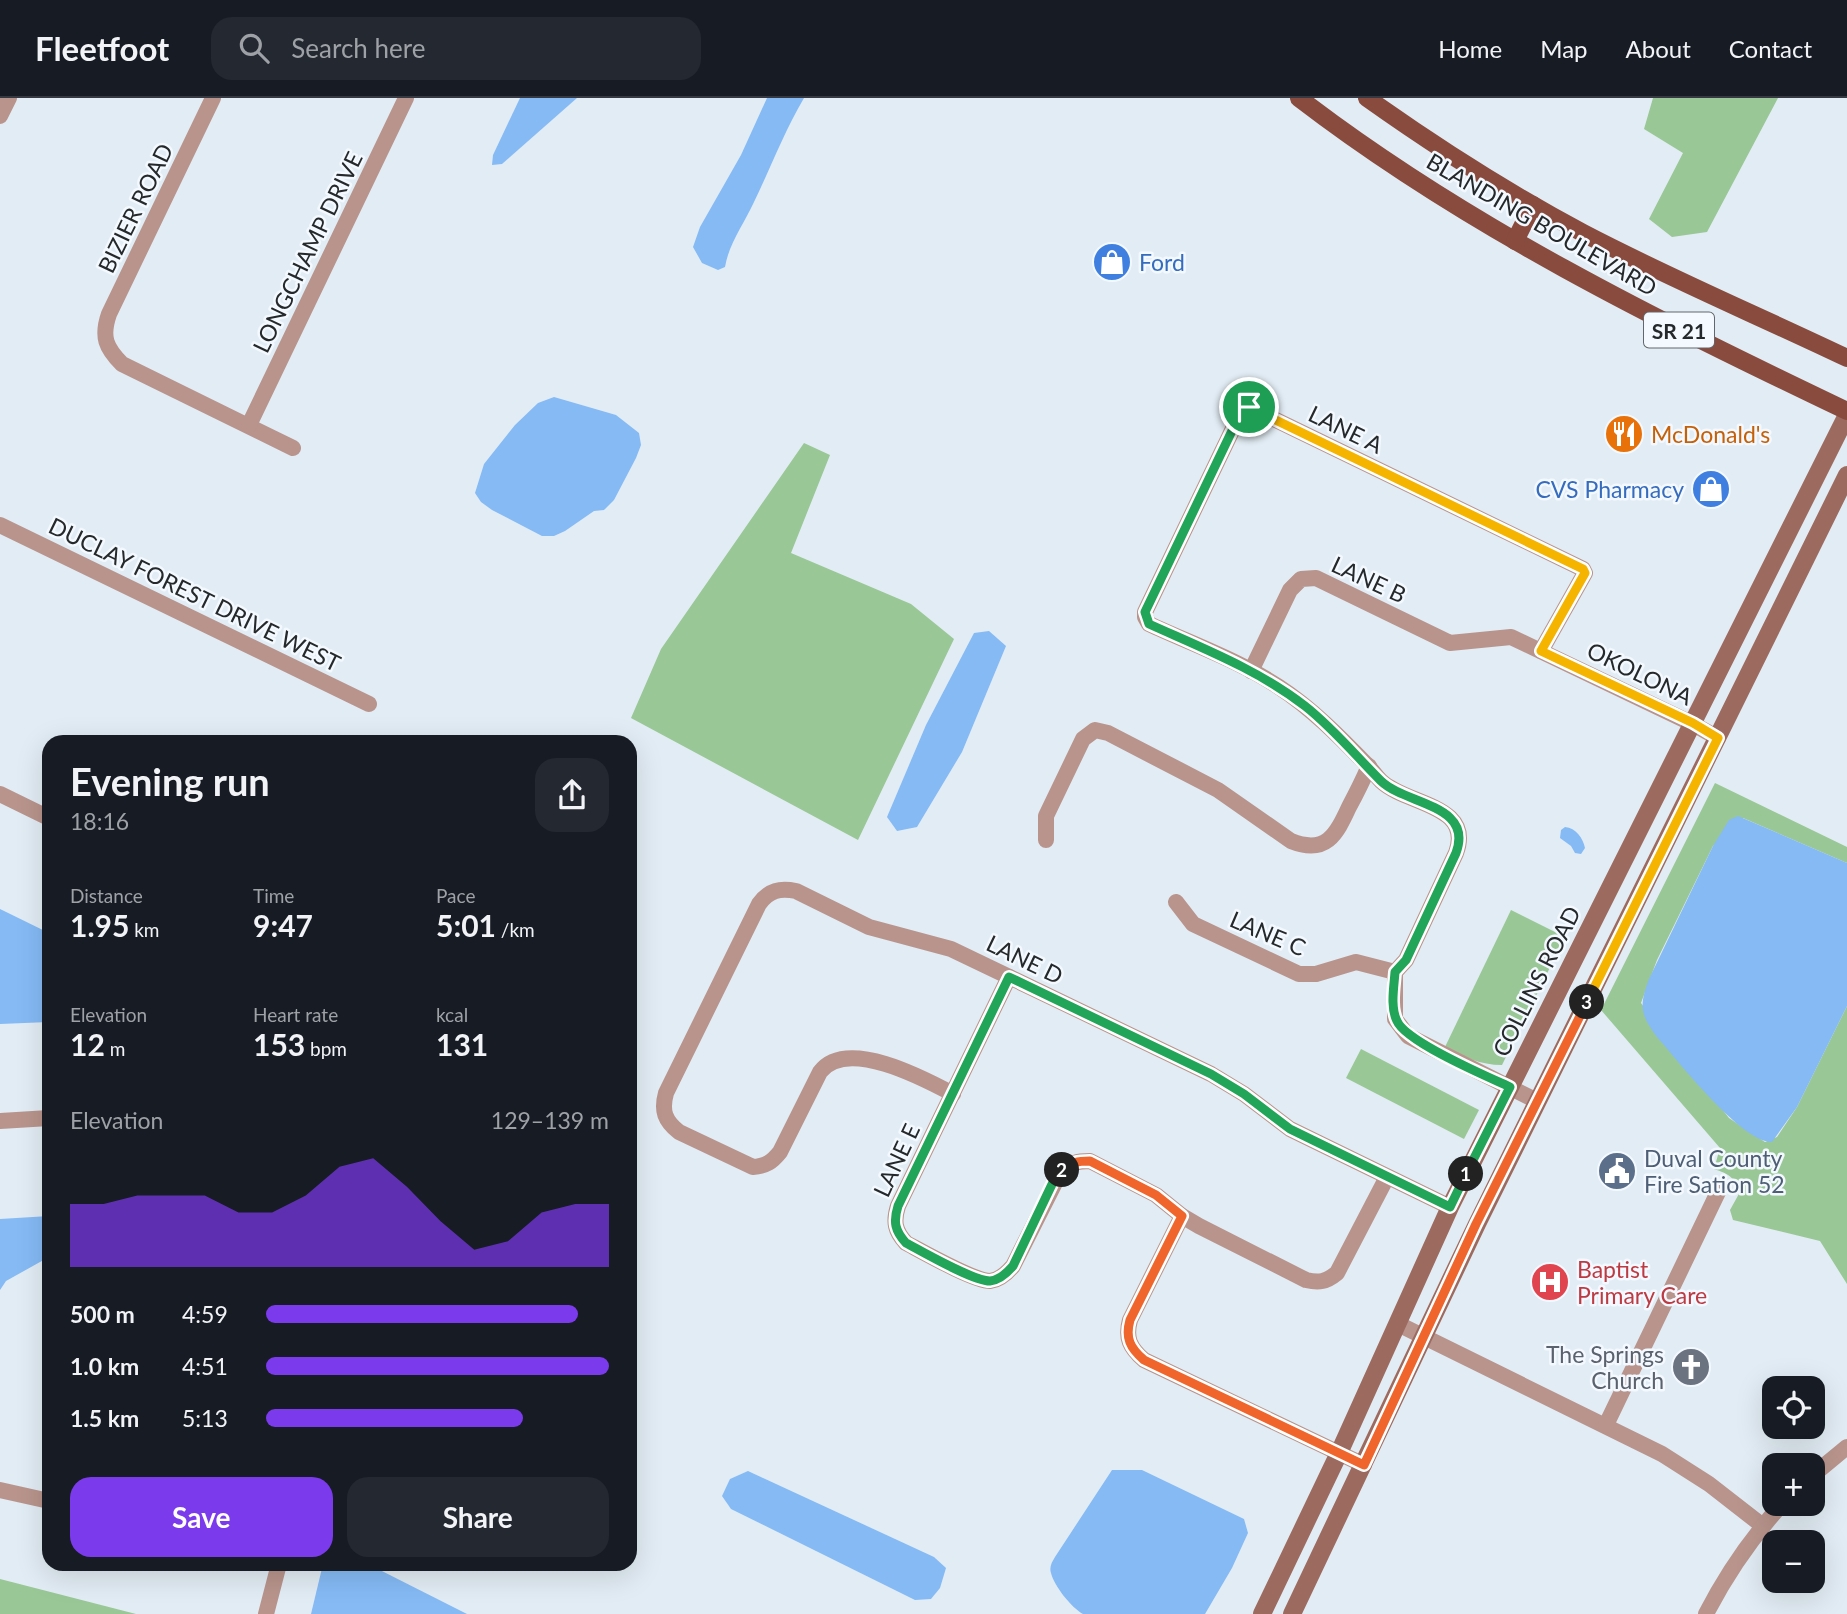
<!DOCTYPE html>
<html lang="en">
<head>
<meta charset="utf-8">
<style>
	body { margin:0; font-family:Lato,sans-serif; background:#242831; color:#f1f3f6; height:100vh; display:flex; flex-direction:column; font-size:26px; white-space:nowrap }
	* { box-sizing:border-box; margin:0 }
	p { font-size:23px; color:#9ea1a6 }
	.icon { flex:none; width:38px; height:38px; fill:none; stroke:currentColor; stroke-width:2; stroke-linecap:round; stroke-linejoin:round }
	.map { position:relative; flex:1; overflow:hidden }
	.drawer { position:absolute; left:42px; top:637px; width:595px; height:836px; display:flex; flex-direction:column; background:#171b24; border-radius:21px; box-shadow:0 7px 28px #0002 }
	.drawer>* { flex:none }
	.tools { position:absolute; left:1762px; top:1278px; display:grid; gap:14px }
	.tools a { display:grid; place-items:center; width:63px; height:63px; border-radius:14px; background:#171b24; box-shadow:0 7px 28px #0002; font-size:35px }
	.pin { position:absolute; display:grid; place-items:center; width:60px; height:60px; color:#fff; margin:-30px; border:4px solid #fff; border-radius:50%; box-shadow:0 2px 7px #0007 }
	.km { position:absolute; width:35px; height:35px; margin:-18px; border-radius:50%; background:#222; color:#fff; font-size:19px; line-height:35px; text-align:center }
	.round { display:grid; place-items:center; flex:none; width:74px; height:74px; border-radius:21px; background:#242831 }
	.summary { display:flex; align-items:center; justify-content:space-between; height:119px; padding:0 28px }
	h1 { font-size:38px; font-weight:700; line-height:52px }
	.stats { display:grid; grid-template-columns:repeat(3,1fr); gap:10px; height:119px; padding:7px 28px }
	.stats div { display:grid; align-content:center }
	.stats b { font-size:30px; font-weight:700 }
	.stats small { font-size:19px; font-weight:400 }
	.stats p { font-size:19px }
	.chart { height:196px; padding:14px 28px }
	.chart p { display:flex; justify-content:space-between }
	.chart svg { width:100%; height:126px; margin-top:7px; fill:#7c3aed; opacity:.7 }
	.primary-button { display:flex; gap:14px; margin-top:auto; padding:14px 28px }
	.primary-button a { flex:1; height:80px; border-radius:21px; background:#7c3aed; color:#fff; font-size:28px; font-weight:700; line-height:80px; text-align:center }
	.primary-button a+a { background:#242831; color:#f1f3f6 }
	ul { padding:0 28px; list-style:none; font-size:23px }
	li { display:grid; grid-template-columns:112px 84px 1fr; align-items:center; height:52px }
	li i { height:18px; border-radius:9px; background:#7c3aed }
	header { display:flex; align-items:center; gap:42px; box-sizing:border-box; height:98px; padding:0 35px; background:#171b24; border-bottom:2px solid #363941 }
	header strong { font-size:33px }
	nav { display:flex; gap:38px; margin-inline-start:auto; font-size:24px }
	.search { width:490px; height:63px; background:#242831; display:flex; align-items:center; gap:18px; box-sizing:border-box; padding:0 24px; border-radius:21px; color:#9ea1a6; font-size:26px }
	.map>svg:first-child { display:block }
	.green { fill:#99c796 }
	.water { fill:#85baf5 }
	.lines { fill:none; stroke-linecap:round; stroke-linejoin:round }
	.minor { stroke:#b8948c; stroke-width:16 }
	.secondary { stroke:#9d6a5f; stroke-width:18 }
	.primary { stroke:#894b3e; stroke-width:18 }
	.split-1-casing { stroke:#fff; stroke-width:14 }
	.split-2-casing { stroke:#fff; stroke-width:14 }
	.split-3-casing { stroke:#fff; stroke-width:14 }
	.split-4-casing { stroke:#fff; stroke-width:14 }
	.split-1 { stroke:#22a559; stroke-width:9 }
	.split-2 { stroke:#22a559; stroke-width:9 }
	.split-3 { stroke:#f0652b; stroke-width:9 }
	.split-4 { stroke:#f5b400; stroke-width:9 }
	.labels { text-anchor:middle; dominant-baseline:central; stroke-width:5; stroke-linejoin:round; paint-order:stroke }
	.shield { fill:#f3f9fe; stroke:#63676b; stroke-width:2 }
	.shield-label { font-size:21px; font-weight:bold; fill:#25292c }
	.street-label { font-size:23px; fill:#25292c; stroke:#f3f9fe }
	.shop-label { font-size:23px; fill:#366cbe; stroke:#f3f9fe; text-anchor:start }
	.food-label { font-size:23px; fill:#c56008; stroke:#f3f9fe; text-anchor:start }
	.service-label { font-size:23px; fill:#4e5e75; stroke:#f3f9fe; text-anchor:start }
	.health-label { font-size:23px; fill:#be3a42; stroke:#f3f9fe; text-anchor:start }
	.worship-label { font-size:23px; fill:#5b616d; stroke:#f3f9fe; text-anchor:end }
</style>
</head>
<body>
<header>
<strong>Fleetfoot</strong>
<div class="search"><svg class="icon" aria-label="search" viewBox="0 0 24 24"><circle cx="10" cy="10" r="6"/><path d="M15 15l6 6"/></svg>Search here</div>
<nav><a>Home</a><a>Map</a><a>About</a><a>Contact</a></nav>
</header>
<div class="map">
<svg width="1847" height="1516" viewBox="0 0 1847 1516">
	<rect width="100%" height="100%" fill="#e2ecf4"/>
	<g class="green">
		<polygon points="1653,0 1778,0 1707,134 1672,139 1649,121 1683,55 1644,31"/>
		<polygon points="804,345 830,357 791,455 911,506 954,541 858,742 631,620 661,551"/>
		<path d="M1715,685L1847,749V765L1743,720L1713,748L1657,862L1641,905L1729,1020L1765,1044L1777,1039L1797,1009L1847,908V1186L1820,1143L1733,1122L1730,1112L1740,1094C1734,1079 1729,1076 1714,1071L1720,1050L1601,912Z"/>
		<path d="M1511,812L1565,839L1502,967C1480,967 1464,959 1445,949Z"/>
		<polygon points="1361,951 1479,1012 1464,1041 1346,980"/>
		<polygon points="0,1481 136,1516 0,1516"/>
	</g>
	<g class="water">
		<polygon points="520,0 577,0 502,66 492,67 493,57"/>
		<path d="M767,0H804C784,34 771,69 754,104C744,126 729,145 725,169L718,172L702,165L693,149L700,129L741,57Z"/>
		<polygon points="554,299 616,317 639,335 641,347 636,360 614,402 604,412 594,413 565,433 554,438 542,438 492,412 481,404 475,395 484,366 515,327 538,305"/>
		<polygon points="989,533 1006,548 962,654 917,729 897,733 887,719 926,627 974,535"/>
		<path d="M1738,718L1847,765V908L1797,1009L1772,1044C1742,1045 1678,963 1657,939C1640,916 1639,908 1649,881L1713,748L1729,722Z"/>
		<path d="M1565,729C1576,730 1583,740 1585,750L1581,756L1575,755L1571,748L1560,740L1561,732Z"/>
		<polygon points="0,811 49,835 49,924 0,926"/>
		<polygon points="49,1118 49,1159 6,1183 0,1192 0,1121"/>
		<path d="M1112,1372H1142L1244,1421L1248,1435L1232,1470L1205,1516H1083C1072,1510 1054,1488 1051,1475C1049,1469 1052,1464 1055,1459Z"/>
		<polygon points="748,1373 934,1459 946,1470 940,1490 931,1501 915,1502 731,1411 722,1398 730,1381"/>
		<polygon points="323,1466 370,1467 467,1516 311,1516"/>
	</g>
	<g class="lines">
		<g class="minor">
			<path d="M213,0L109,216C101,239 106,250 122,266L293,350"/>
			<polyline points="0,18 9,0"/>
			<polyline points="249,327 406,0"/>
			<polyline points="0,427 369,606"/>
			<polyline points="1251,573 1290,492 1301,481 1316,480 1450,545 1511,539 1693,626 1718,640"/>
			<polyline points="0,696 49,720"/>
			<path d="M1046,742V718L1083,641L1095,632L1108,635L1218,692L1291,743C1326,757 1336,737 1349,709C1356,696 1363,682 1369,668"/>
			<polyline points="1176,804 1193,826 1299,876 1316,876 1356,864 1395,874"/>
			<path d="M1009,879L898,1108C893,1124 895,1133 906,1145C923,1154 974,1183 990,1183C1000,1182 1007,1175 1013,1168L1061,1073C1070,1065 1077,1063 1090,1063L1156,1097L1182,1118L1199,1128L1306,1182C1319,1185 1326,1184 1337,1175L1387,1079"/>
			<path d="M953,996C923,980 846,939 820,974L780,1054C772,1064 766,1068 753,1069L679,1034C665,1023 661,1013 666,995L759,806C769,792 780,790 796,793L869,829L951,851L1211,976L1244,996L1290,1031L1450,1109"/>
			<path d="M1537,1003L1408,938L1395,921V874L1406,862L1456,755C1474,706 1406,707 1381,683C1376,678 1372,672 1367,667C1340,639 1311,610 1279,589C1240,563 1192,546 1149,526L1145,519V514L1242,312L1249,309L1583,471L1585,475L1541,553"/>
			<polyline points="0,1023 49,1020"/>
			<path d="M1182,1118L1130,1222C1125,1240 1130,1250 1144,1262L1364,1367"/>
			<polyline points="1398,1226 1662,1356 1709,1386 1763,1428"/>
			<polyline points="1606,1327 1720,1090"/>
			<polyline points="1813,1377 1847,1349"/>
			<polyline points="0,1392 49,1403"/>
			<polyline points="266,1516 279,1466"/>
			<path d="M1706,1516C1727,1475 1752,1439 1783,1405"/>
		</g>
		<g class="secondary">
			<polyline points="1262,1516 1339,1355 1450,1109 1847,317"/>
			<polyline points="1292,1516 1477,1126 1847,377"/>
		</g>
		<g class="primary">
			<path d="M1299,0C1467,129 1657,222 1847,313"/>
			<path d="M1367,0C1436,49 1508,95 1583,135C1669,180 1759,218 1847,260"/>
			<polyline points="1515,143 1533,107"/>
		</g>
	</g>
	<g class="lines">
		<defs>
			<path id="split-1" d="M1249,309L1242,312L1145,514L1149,526C1202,550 1259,572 1305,608C1333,630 1356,658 1381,683C1406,707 1474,706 1456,755L1406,862L1395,874C1394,889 1390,909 1397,923C1406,944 1486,978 1510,989L1466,1076"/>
			<path id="split-2" d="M1062,1072L1055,1080L1013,1168C1007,1175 1000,1182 990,1183C973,1183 923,1154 906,1145C895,1133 893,1124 898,1108L1009,879L1211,976L1244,996L1290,1031L1450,1109L1466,1076"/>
			<path id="split-3" d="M1062,1072C1071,1064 1078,1063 1090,1063L1156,1097L1182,1118L1130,1222C1125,1240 1130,1250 1144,1262L1364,1367L1476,1126L1587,904"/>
			<polyline id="split-4" points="1249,309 1583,471 1585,475 1541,553 1693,625 1718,640 1587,904"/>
		</defs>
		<use href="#split-1" class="split-1-casing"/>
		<use href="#split-2" class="split-2-casing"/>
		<use href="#split-3" class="split-3-casing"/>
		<use href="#split-4" class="split-4-casing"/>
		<use href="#split-1" class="split-1"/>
		<use href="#split-2" class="split-2"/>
		<use href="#split-3" class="split-3"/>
		<use href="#split-4" class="split-4"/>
	</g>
	<defs>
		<symbol id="shop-disc" viewBox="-11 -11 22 22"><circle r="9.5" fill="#3f7fe0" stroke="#f3f9fe"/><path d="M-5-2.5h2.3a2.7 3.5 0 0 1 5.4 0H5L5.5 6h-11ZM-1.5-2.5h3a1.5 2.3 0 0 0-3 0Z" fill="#fff"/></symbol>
		<symbol id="restaurant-disc" viewBox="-11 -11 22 22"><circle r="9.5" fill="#e8710a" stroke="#f3f9fe"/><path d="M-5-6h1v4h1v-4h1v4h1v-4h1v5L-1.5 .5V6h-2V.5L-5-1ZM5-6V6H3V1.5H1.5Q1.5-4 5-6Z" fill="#fff"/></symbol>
		<symbol id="civic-disc" viewBox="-11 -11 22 22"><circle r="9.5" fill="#5c6f8a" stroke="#f3f9fe"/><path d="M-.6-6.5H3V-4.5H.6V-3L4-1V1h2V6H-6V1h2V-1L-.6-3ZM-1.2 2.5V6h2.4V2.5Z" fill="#fff"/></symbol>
		<symbol id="hospital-disc" viewBox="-11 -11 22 22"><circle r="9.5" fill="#e0444e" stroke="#f3f9fe"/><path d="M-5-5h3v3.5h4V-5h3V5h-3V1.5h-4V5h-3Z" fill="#fff"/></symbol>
		<symbol id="church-disc" viewBox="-11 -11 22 22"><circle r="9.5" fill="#6b7280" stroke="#f3f9fe"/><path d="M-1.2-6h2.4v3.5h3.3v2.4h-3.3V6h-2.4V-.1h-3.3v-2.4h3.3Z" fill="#fff"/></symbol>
	</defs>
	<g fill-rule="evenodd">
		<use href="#shop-disc" x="1090" y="142" width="44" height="44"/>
		<use href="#restaurant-disc" x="1602" y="314" width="44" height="44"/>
		<use href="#shop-disc" x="1689" y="369" width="44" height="44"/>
		<use href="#civic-disc" x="1595" y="1051" width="44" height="44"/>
		<use href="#hospital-disc" x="1528" y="1162" width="44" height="44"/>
		<use href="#church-disc" x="1669" y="1247" width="44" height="44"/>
	</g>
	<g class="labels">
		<rect class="shield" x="1644" y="214.5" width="70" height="35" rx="5"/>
		<g class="shield-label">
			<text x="1679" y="232">SR 21</text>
		</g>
		<g class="street-label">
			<text transform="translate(135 110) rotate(-64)">BIZIER ROAD</text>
			<text transform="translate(1542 126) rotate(30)">BLANDING BOULEVARD</text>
			<text transform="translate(307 154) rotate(-64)">LONGCHAMP DRIVE</text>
			<text transform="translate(1346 331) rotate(26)">LANE A</text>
			<text transform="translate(1369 481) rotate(25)">LANE B</text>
			<text transform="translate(195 496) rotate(26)">DUCLAY FOREST DRIVE WEST</text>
			<text transform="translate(1640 575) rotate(26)">OKOLONA</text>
			<text transform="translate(1268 835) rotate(23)">LANE C</text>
			<text transform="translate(1025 861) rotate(26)">LANE D</text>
			<text transform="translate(1536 883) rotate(-63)">COLLINS ROAD</text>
			<text transform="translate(896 1062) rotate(-65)">LANE E</text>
		</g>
		<g class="shop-label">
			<text x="1139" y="164">Ford</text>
			<text x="1684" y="391" text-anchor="end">CVS Pharmacy</text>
		</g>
		<g class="food-label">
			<text x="1651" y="336">McDonald's</text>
		</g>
		<g class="service-label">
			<text x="1644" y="1060">Duval County<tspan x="1644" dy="26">Fire Sation 52</tspan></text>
		</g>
		<g class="health-label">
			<text x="1577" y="1171">Baptist<tspan x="1577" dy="26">Primary Care</tspan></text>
		</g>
		<g class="worship-label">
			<text x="1664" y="1256">The Springs<tspan x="1664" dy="26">Church</tspan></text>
		</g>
	</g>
</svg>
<div class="tools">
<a><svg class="icon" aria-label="locate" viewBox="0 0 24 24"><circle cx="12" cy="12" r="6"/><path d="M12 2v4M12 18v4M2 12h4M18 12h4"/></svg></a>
<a>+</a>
<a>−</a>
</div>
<div class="pin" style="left:1249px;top:309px;background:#1e9e55"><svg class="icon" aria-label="arrive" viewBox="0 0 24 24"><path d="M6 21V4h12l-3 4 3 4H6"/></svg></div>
<b class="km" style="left:1466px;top:1076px">1</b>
<b class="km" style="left:1062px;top:1072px">2</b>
<b class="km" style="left:1587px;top:904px">3</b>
<section class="drawer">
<div class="summary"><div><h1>Evening run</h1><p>18:16</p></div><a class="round"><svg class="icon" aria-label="share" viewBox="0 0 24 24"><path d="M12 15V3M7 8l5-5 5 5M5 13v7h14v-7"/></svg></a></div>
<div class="stats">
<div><p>Distance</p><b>1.95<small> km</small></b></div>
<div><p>Time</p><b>9:47</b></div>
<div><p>Pace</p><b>5:01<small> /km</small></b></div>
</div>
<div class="stats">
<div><p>Elevation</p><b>12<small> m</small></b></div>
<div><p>Heart rate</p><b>153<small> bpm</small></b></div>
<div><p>kcal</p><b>131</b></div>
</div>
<div class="chart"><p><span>Elevation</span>129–139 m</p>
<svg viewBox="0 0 160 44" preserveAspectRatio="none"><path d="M0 44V22L10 22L20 19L30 19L40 19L50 25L60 25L70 19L80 9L90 6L100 16L110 28L120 38L130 35L140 25L150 22L160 22V44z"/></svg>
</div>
<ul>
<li><b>500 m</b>4:59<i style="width:91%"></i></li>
<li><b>1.0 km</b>4:51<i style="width:100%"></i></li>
<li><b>1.5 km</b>5:13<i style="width:75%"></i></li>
</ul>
<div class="primary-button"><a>Save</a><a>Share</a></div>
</section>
</div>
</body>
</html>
